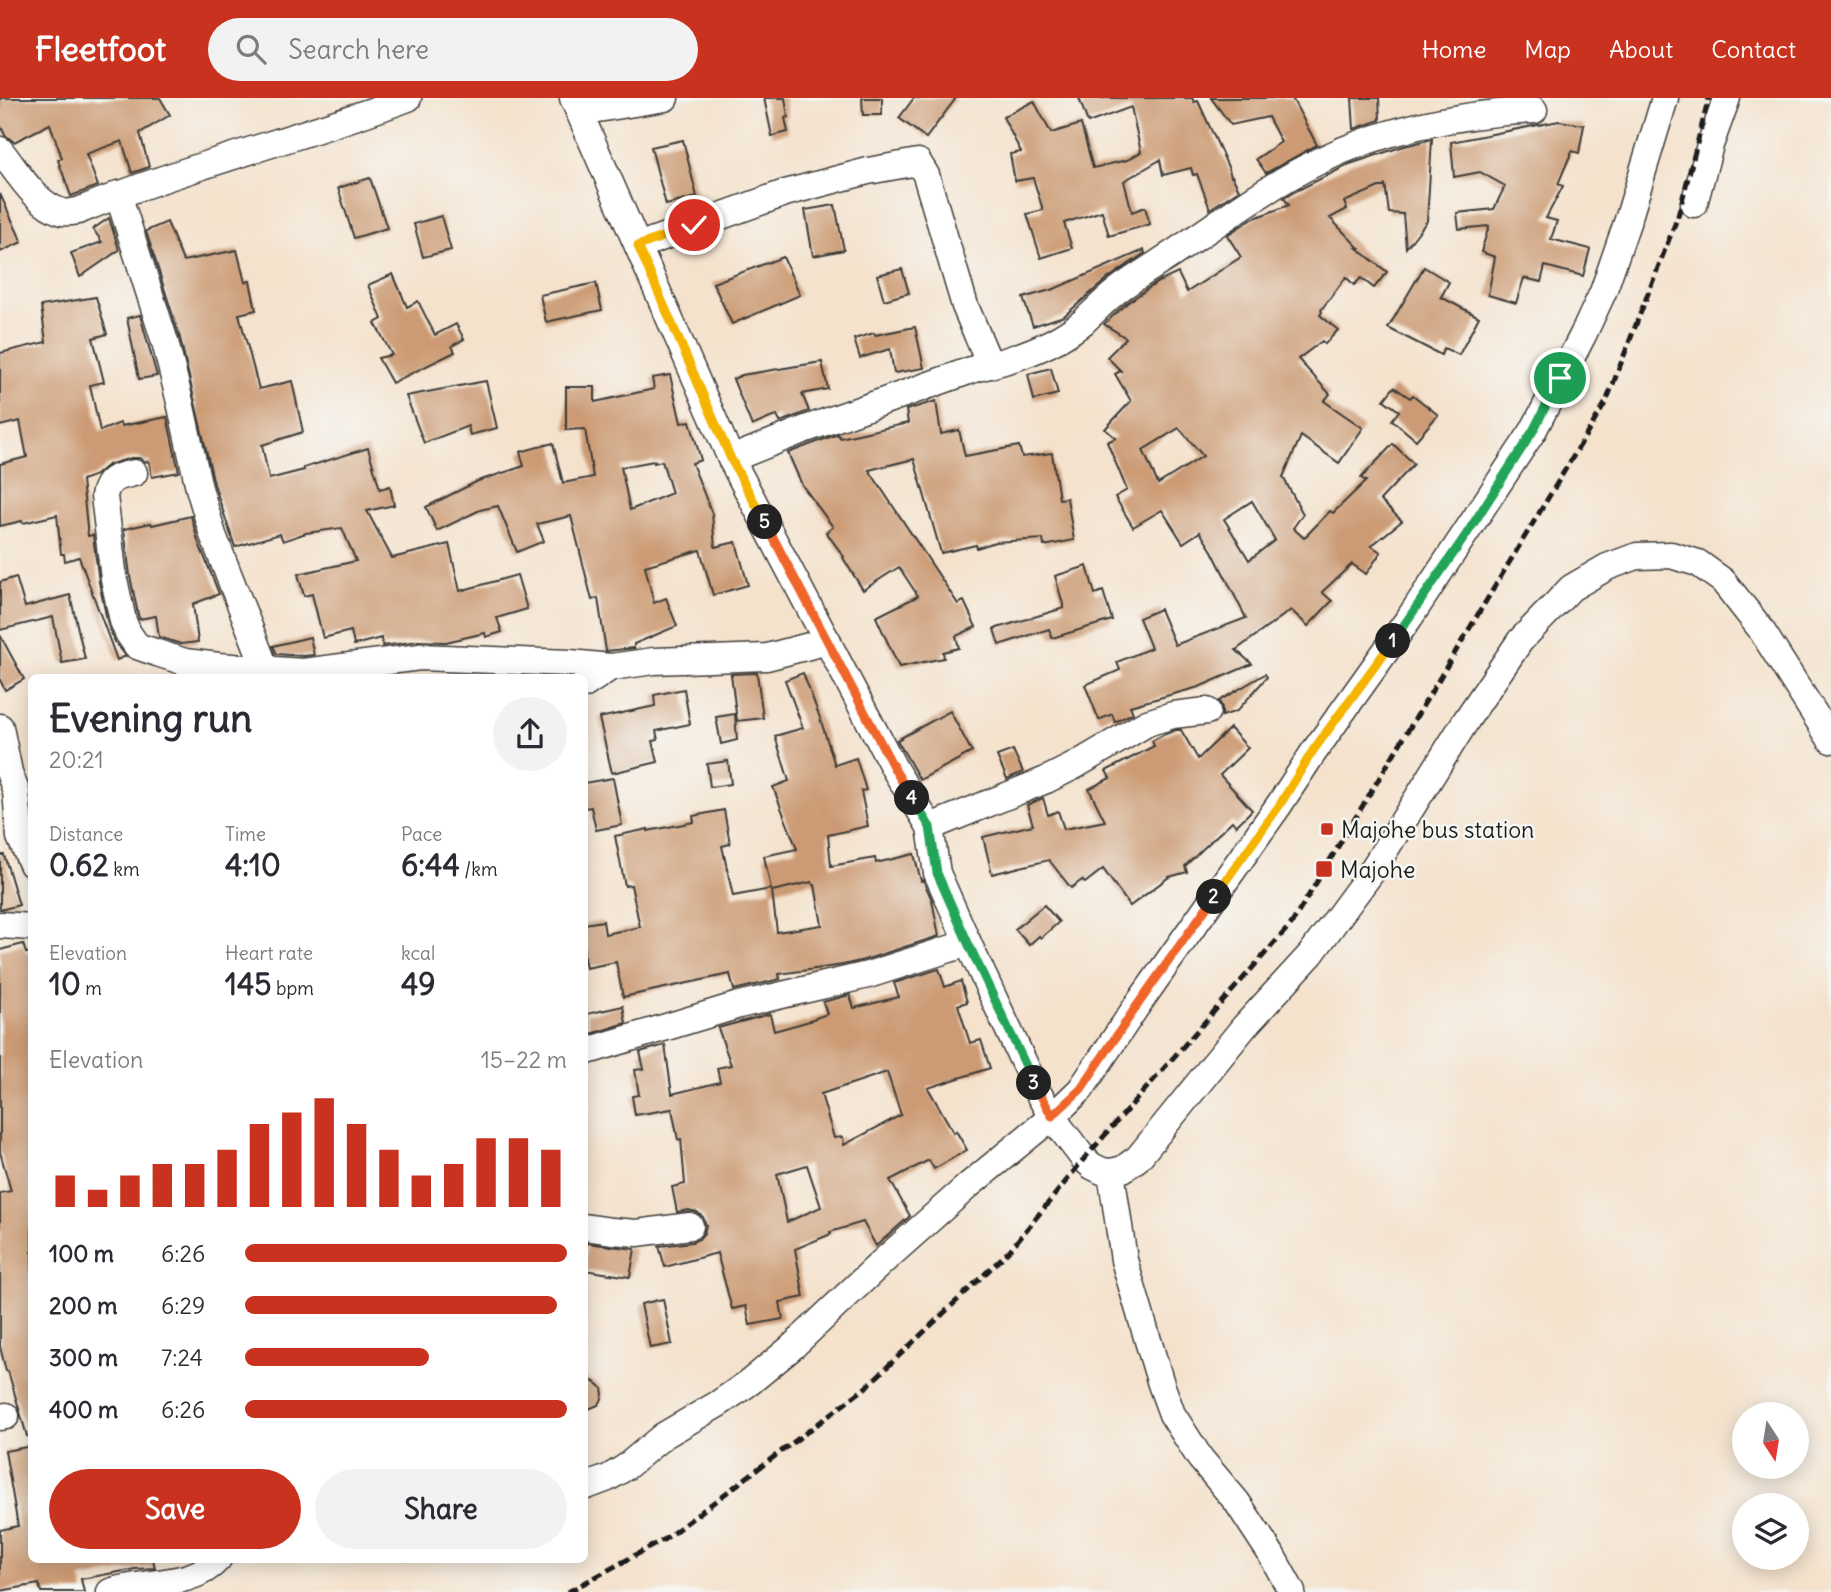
<!DOCTYPE html>
<html lang="en">
<head>
<meta charset="utf-8">
<style>
	body { margin:0; font-family:Delius,sans-serif; background:#f2f2f3; color:#2b2b33; height:100vh; display:flex; flex-direction:column; font-size:26px; white-space:nowrap }
	* { box-sizing:border-box; margin:0 }
	p { font-size:23px; color:#7c7c81 }
	.icon { flex:none; width:38px; height:38px; fill:none; stroke:currentColor; stroke-width:2; stroke-linecap:round; stroke-linejoin:round }
	.map { position:relative; flex:1; overflow:hidden }
	.sheet { position:absolute; left:28px; top:576px; width:560px; height:889px; display:flex; flex-direction:column; background:#fff; border-radius:10px; box-shadow:0 4px 18px #0003 }
	.sheet>* { flex:none }
	.needle { width:46px; rotate:168deg }
	.tools { position:absolute; left:1732px; top:1304px; display:grid; gap:14px }
	.tools a { display:grid; place-items:center; width:77px; height:77px; border-radius:50%; background:#fff; box-shadow:0 4px 18px #0003; font-size:35px }
	.pin { position:absolute; display:grid; place-items:center; width:60px; height:60px; color:#fff; margin:-30px; border:4px solid #fff; border-radius:50%; box-shadow:0 2px 7px #0007 }
	.km { position:absolute; width:35px; height:35px; margin:-18px; border-radius:50%; background:#222; color:#fff; font-size:19px; line-height:35px; text-align:center }
	.round { display:grid; place-items:center; flex:none; width:74px; height:74px; border-radius:37px; background:#f2f2f3 }
	.headline { display:flex; align-items:center; justify-content:space-between; height:119px; padding:0 21px }
	h1 { font-size:38px; font-weight:800; line-height:52px }
	.stats { display:grid; grid-template-columns:repeat(3,1fr); gap:10px; height:119px; padding:7px 21px }
	.stats div { display:grid; align-content:center }
	.stats b { font-size:30px; font-weight:800 }
	.stats small { font-size:19px; font-weight:400 }
	.stats p { font-size:19px }
	.chart { height:196px; padding:14px 21px }
	.chart p { display:flex; justify-content:space-between }
	.chart svg { width:100%; height:126px; margin-top:7px; stroke:#c8321e; stroke-width:6 }
	.action { display:flex; gap:14px; margin-top:auto; padding:14px 21px }
	.action a { flex:1; height:80px; border-radius:42px; background:#c8321e; color:#fff; font-size:28px; font-weight:800; line-height:80px; text-align:center }
	.action a+a { background:#f2f2f3; color:#2b2b33 }
	ul { padding:0 21px; list-style:none; font-size:23px }
	li { display:grid; grid-template-columns:112px 84px 1fr; align-items:center; height:52px }
	li i { height:18px; border-radius:9px; background:#c8321e }
	header { display:flex; align-items:center; gap:42px; box-sizing:border-box; height:98px; padding:0 35px; background:#c8321e; color:#fff }
	header strong { font-size:33px }
	nav { display:flex; gap:38px; margin-inline-start:auto; font-size:24px }
	.search { width:490px; height:63px; background:#f2f2f3; display:flex; align-items:center; gap:18px; box-sizing:border-box; padding:0 24px; border-radius:38px; color:#7c7c81; font-size:26px }
	.map>svg:first-child { display:block }
	.building { fill:#cc9b75; fill-rule:evenodd }
	.lines { fill:none; stroke-linecap:round; stroke-linejoin:round }
	.minor-casing { stroke:#3c3a37; stroke-width:29 }
	.minor { stroke:#fff; stroke-width:26 }
	.rail { stroke:#1c1c1c; stroke-width:5; stroke-dasharray:10 5; stroke-linecap:butt }
	.split-1-casing { stroke:#fff; stroke-width:14 }
	.split-2-casing { stroke:#fff; stroke-width:14 }
	.split-3-casing { stroke:#fff; stroke-width:14 }
	.split-4-casing { stroke:#fff; stroke-width:14 }
	.split-5-casing { stroke:#fff; stroke-width:14 }
	.split-6-casing { stroke:#fff; stroke-width:14 }
	.split-1 { stroke:#22a559; stroke-width:9 }
	.split-2 { stroke:#f5b400; stroke-width:9 }
	.split-3 { stroke:#f0652b; stroke-width:9 }
	.split-4 { stroke:#22a559; stroke-width:9 }
	.split-5 { stroke:#f0652b; stroke-width:9 }
	.split-6 { stroke:#f5b400; stroke-width:9 }
	.poi-dot { fill:#c8321e; stroke:#f6f6f2; stroke-width:2.5 }
	.labels { text-anchor:middle; dominant-baseline:central; stroke-width:5; stroke-linejoin:round; paint-order:stroke }
	.poi-label { font-size:23px; fill:#1c1c1c; stroke:#f6f6f2; text-anchor:start }
</style>
</head>
<body>
<header>
<strong>Fleetfoot</strong>
<div class="search"><svg class="icon" aria-label="search" viewBox="0 0 24 24"><circle cx="10" cy="10" r="6"/><path d="M15 15l6 6"/></svg>Search here</div>
<nav><a>Home</a><a>Map</a><a>About</a><a>Contact</a></nav>
</header>
<div class="map">
<svg width="1831" height="1494" viewBox="0 0 1831 1494">
	<rect width="100%" height="100%" fill="#f6f6f2"/>
	<filter id="ink" filterUnits="userSpaceOnUse"><feTurbulence type="fractalNoise" baseFrequency=".0143" numOctaves="2"/><feDisplacementMap in="SourceGraphic" scale="14" xChannelSelector="R" yChannelSelector="G"/><feConvolveMatrix kernelMatrix="1 2 1 2 8 2 1 2 1" color-interpolation-filters="sRGB"/></filter>
	<filter id="wash" filterUnits="userSpaceOnUse"><feTurbulence type="fractalNoise" baseFrequency=".00686" numOctaves="4" result="noise"/><feDisplacementMap in="SourceGraphic" scale="28" xChannelSelector="R" yChannelSelector="G"/><feGaussianBlur stdDeviation="1.57" result="paint"/><feColorMatrix in="noise" values="0 0 0 0 0 0 0 0 0 0 0 0 0 0 0 0 0 1.4 0 .05"/><feComposite in="paint" operator="in"/></filter>
	<g filter="url(#wash)">
		<rect width="100%" height="100%" fill="#f4e2cd"/>
		<g id="blocks">
			<g class="building">
				<polygon points="0,0 160,0 170,17 140,35 149,69 132,75 122,43 86,56 98,88 71,98 58,62 62,60 50,26 14,44 5,37 0,27"/>
				<polygon points="764,0 785,0 788,19 785,20 788,34 772,38"/>
				<polygon points="862,0 882,0 882,17 863,17"/>
				<polygon points="914,0 956,0 926,40 899,20"/>
				<polygon points="1079,0 1192,0 1194,4 1198,3 1229,71 1231,79 1232,78 1239,92 1210,111 1197,76 1193,77 1191,70 1163,77 1160,62 1124,83 1132,114 1145,109 1150,126 1109,138 1102,113 1064,125 1072,150 1041,160 1027,116 1043,112 1033,80 1015,83 1010,56 1021,54 1003,19 1034,3 1051,35 1081,26 1093,70 1127,62 1141,54 1131,9 1088,25"/>
				<polygon points="1211,0 1292,0 1317,47 1266,75 1256,61 1281,44 1268,19 1231,27"/>
				<polygon points="1352,0 1379,0 1380,22 1354,31"/>
				<polygon points="1559,23 1584,27 1579,55 1572,53 1558,86 1563,88 1546,120 1557,123 1551,141 1590,151 1583,178 1545,168 1541,184 1524,180 1516,205 1488,197 1495,159 1481,154 1489,128 1459,131 1457,115 1494,111 1505,88 1480,74 1454,79 1451,44"/>
				<path d="M1432,41L1427,123L1406,150L1403,116L1389,115L1385,86L1384,89H1379L1344,104L1347,111L1330,120L1359,150H1357L1387,174L1374,190L1361,180L1354,187L1346,179L1321,212L1322,214L1320,217L1338,232L1325,246L1322,243L1298,261L1330,296L1324,303L1363,330L1339,365L1301,338L1283,379L1303,416L1293,430L1304,440L1330,413L1333,415L1366,383L1361,380L1393,346L1414,366L1380,402L1402,423L1371,448L1381,454L1366,476L1352,466L1322,494L1332,503L1308,528L1291,512L1236,552L1252,566L1199,589L1130,608L1133,615L1115,624L1112,616L1099,622L1085,587L1120,572L1117,564L1151,550L1139,520L1160,511L1175,547L1246,520L1212,453L1200,434L1183,445L1162,412L1133,429L1115,399L1127,392L1107,344L1116,340L1105,331L1131,303L1115,276L1121,273L1107,259L1126,240L1104,226L1127,205L1161,182V183L1178,175L1187,194L1241,159L1227,137L1252,121L1289,107L1284,100L1292,95L1350,66L1401,49ZM1179,330L1203,358L1158,386L1143,352ZM1252,403L1275,442L1249,462L1224,421Z"/>
				<polygon points="683,42 697,99 666,107 651,49"/>
				<polygon points="370,80 387,130 354,140 338,90"/>
				<polygon points="0,96 22,144 0,154"/>
				<polygon points="835,107 844,152 813,158 805,112"/>
				<polygon points="441,118 451,152 423,159 414,126"/>
				<polygon points="109,120 119,152 80,179 71,155 102,144 93,131"/>
				<polygon points="167,124 183,163 237,152 245,184 250,183 256,212 239,216 259,291 292,283 303,334 262,347 269,381 304,372 303,370 368,350 380,391 390,388 394,407 367,413 392,460 449,446 460,493 517,477 527,511 497,520 502,534 486,539 485,535 446,544 418,543 383,548 381,540 354,547 351,533 323,540 312,496 304,498 298,476 356,463 342,430 306,435 283,443 280,436 235,449 214,386 180,240 146,133"/>
				<polygon points="1144,152 1145,155 1107,181 1064,218 1033,228 1023,200 1054,191"/>
				<polygon points="783,159 800,197 732,226 713,185"/>
				<polygon points="1424,169 1449,184 1441,199 1479,219 1459,257 1444,250 1441,257 1388,230"/>
				<polygon points="902,171 909,195 884,202 877,177"/>
				<polygon points="393,176 407,209 418,203 435,237 456,226 464,241 452,248 455,254 392,285 378,260 392,257 375,225 382,221 368,187"/>
				<polygon points="596,185 602,212 546,224 540,197"/>
				<polygon points="96,199 107,236 93,240 104,284 90,287 100,333 120,325 121,328 167,319 179,374 152,379 149,363 145,364 139,360 131,360 108,367 96,377 82,382 88,438 93,437 99,484 108,527 115,544 126,558 117,562 79,459 65,463 64,456 61,456 57,417 23,425 22,423 0,428 0,366 27,359 20,323 0,328 0,255 46,244 41,208"/>
				<polygon points="140,217 157,278 139,281 127,220"/>
				<polygon points="915,229 924,270 894,275 890,251 860,260 854,241 874,235 875,237"/>
				<polygon points="822,264 828,291 802,296 809,313 780,324 777,317 752,328 733,281 742,277"/>
				<polygon points="1051,270 1058,296 1034,302 1028,276"/>
				<path d="M670,277L681,325L690,323L701,362L692,365L712,416L715,449L736,444L748,487L713,497L700,452L645,468L654,505L666,500L677,528L634,546V550L606,553L598,500L592,502L571,418L537,426L544,443L517,454L498,408L480,412L437,433L426,409L478,383L524,368L520,354L553,345L563,385L593,379L585,331L566,332V289H595V304L654,291L652,280ZM654,363V365L662,363L672,395L630,412L621,369Z"/>
				<polygon points="486,283 497,330 470,337 468,328 424,345 406,298"/>
				<polygon points="1394,289 1410,300 1413,297 1438,317 1416,342 1392,322 1399,313 1384,302"/>
				<polygon points="936,303 941,336 959,332 965,358 1019,348 1022,359 1052,355 1059,401 1067,400 1074,442 1044,448 1043,441 995,444 977,450 976,447 941,455 914,361 869,372 958,506 964,503 976,529 956,538 959,550 943,554 944,560 899,569 876,519 918,498 899,469 863,492 843,460 844,459 826,434 833,429 802,387 788,355 838,336 840,340 908,325 906,312"/>
				<polygon points="191,418 198,443 219,496 193,506 198,544 181,546 159,539 156,518 139,521 130,478 124,431 151,425 152,427"/>
				<polygon points="1087,468 1095,496 1103,493 1112,522 1052,540 1049,531 999,547 994,531 1064,510 1055,478"/>
				<polygon points="16,479 25,509 70,497 85,561 62,565 53,519 0,532 0,484"/>
				<polygon points="0,537 24,581 5,592 0,582"/>
				<polygon points="310,539 314,557 303,558 277,556 273,548"/>
				<polygon points="757,575 763,620 737,623 731,576"/>
				<path d="M803,575L820,620L835,667L856,660L866,692L861,693L868,728L828,737L831,768L875,760L876,765L914,756L921,783L923,782L932,802L939,838L864,862L843,867L779,876L780,881L734,892L730,876L623,899L616,864L586,870L584,861V826L603,823L605,836L640,829L631,787L625,788L615,738L648,731V733L694,724L693,718L724,712L730,746L722,748L733,798L771,791L764,758L797,751L773,689L789,683L775,638L803,630L785,582ZM812,784L813,787H815L822,827L777,834L772,793Z"/>
				<polygon points="1265,576 1267,579 1237,613 1222,618 1222,610 1219,603"/>
				<polygon points="684,591 690,626 656,633 658,642 653,643 658,664 612,675 599,620 655,608 654,597"/>
				<polygon points="950,613 972,654 920,682 897,642"/>
				<polygon points="735,616 737,642 721,646 716,619"/>
				<polygon points="1230,630 1248,650 1220,677 1252,712 1236,728 1232,723 1185,768 1187,774 1169,779 1130,808 1103,771 1085,785 1082,782 1071,790 1049,762 992,776 983,739 1033,727 1027,707 1043,700 1048,717 1058,713 1064,731 1105,723 1089,691 1110,680 1106,673 1154,648 1152,643 1163,637 1176,632 1181,632 1198,661"/>
				<polygon points="1013,652 1023,674 1007,681 997,658"/>
				<polygon points="728,663 731,686 710,689 707,666"/>
				<polygon points="613,680 622,727 596,732 591,709 584,710 584,685"/>
				<polygon points="0,757 4,757 19,807 4,811 0,811"/>
				<polygon points="1044,807 1059,824 1041,840 1039,838 1029,847 1015,831"/>
				<polygon points="23,846 26,855 32,854 32,1337 27,1338 8,1273 6,1273 0,1249 0,1095 11,1093 0,1054 0,852"/>
				<path d="M939,871L945,889L961,883L967,904L958,907L970,945L981,942L990,970L928,990L954,1035L956,1033L967,1052L934,1071L929,1062L890,1082L910,1118L876,1148L863,1124L830,1134L831,1136L795,1151L804,1199L780,1204L783,1221L750,1227L746,1208L732,1211L717,1155L665,1169L659,1148L692,1144L699,1141L704,1135L706,1127L703,1119L697,1114L689,1112L677,1114L672,1089L685,1086L681,1041L678,1042L672,1011L635,1017L632,998L639,997L635,972L644,971L640,954L665,947L672,996L720,984L717,970L731,967L718,930L770,916L774,933L810,923V922L827,916L823,904L850,897L854,910L899,899L894,885ZM887,974L901,1017L844,1047L843,1039L834,1040L821,996ZM807,1067L821,1109L787,1124L777,1076Z"/>
				<polygon points="623,908 626,925 591,936 587,916"/>
				<polygon points="587,1145 635,1151 630,1179 584,1172"/>
				<polygon points="663,1201 672,1246 650,1250 641,1206"/>
				<polygon points="584,1279 598,1286 602,1290 603,1297 601,1303 598,1307 584,1313"/>
				<polygon points="32,1348 32,1461 140,1461 140,1463 153,1461 155,1470 135,1471 81,1481 84,1494 41,1494 39,1486 0,1493 0,1432 18,1428 5,1353"/>
			</g>
		</g>
	</g>
	<g filter="url(#ink)">
		<use href="#blocks" fill-opacity="0" stroke="#3c3a37" stroke-width="2"/>
		<g class="lines">
			<defs>
				<g id="minor">
					<polyline points="573,0 731,361 895,672 930,729 937,775 968,845 1037,993 1052,1019 1084,1061 1092,1068 1102,1073 1111,1074 1123,1071 1138,1060 1244,929 1311,856 1370,776 1467,621 1520,543 1571,490 1607,469 1637,458 1671,457 1698,465 1723,483 1760,530 1831,642"/>
					<polyline points="579,14 665,0"/>
					<path d="M0,52C17,73 35,106 62,114C67,115 73,114 78,113C186,68 299,41 408,0"/>
					<polyline points="118,96 165,244 180,304 199,390 213,437 266,572"/>
					<polyline points="1694,106 1710,47 1727,0"/>
					<polyline points="638,148 785,95 868,73 918,64 926,77 965,208 990,267"/>
					<path d="M731,361L803,332L977,270C1013,262 1054,248 1083,224C1096,212 1108,199 1122,189C1143,174 1164,162 1184,148C1228,118 1272,86 1319,63C1386,30 1460,16 1534,12"/>
					<path d="M134,375C118,379 108,379 104,398L114,481L123,523L128,535L137,548L157,555L185,564L219,568L303,574L420,559L570,565L611,569"/>
					<polyline points="584,587 611,569 654,563 767,559 828,543"/>
					<polyline points="0,629 9,674 16,693 20,739 32,766"/>
					<polyline points="930,729 1046,682 1076,667 1147,625 1173,617 1207,613"/>
					<polyline points="0,827 32,829"/>
					<polyline points="584,954 739,907 868,877 968,845"/>
					<polyline points="1111,1074 1124,1162 1161,1286 1172,1316 1200,1360 1237,1404 1271,1456 1292,1494"/>
					<polyline points="584,1129 612,1133 637,1135 690,1128"/>
					<polyline points="0,1319 6,1318"/>
					<polyline points="584,1389 608,1380 626,1369 663,1338 718,1306 750,1284 791,1250 881,1165 969,1087 1052,1019 1081,991 1136,909 1279,707 1313,655 1410,519 1533,333 1583,237 1603,194 1629,119 1665,0"/>
					<path d="M110,1494C145,1481 191,1491 218,1461"/>
				</g>
			</defs>
			<use href="#minor" class="minor-casing"/>
			<use href="#minor" class="minor"/>
			<polyline class="rail" points="568,1494 665,1441 864,1291 1009,1153 1084,1061 1292,825 1606,304 1678,118 1709,0"/>
		</g>
	</g>
	<g class="lines" filter="url(#ink)">
		<defs>
			<polyline id="split-1" points="1393,543 1466,437 1533,333 1560,280"/>
			<polyline id="split-2" points="1214,799 1279,708 1312,654 1393,543"/>
			<polyline id="split-3" points="1034,985 1052,1018 1081,991 1136,909 1214,799"/>
			<polyline id="split-4" points="912,700 930,729 937,775 968,845 1034,985"/>
			<polyline id="split-5" points="765,424 895,672 912,700"/>
			<polyline id="split-6" points="694,127 638,148 731,361 765,424"/>
		</defs>
		<use href="#split-1" class="split-1-casing"/>
		<use href="#split-2" class="split-2-casing"/>
		<use href="#split-3" class="split-3-casing"/>
		<use href="#split-4" class="split-4-casing"/>
		<use href="#split-5" class="split-5-casing"/>
		<use href="#split-6" class="split-6-casing"/>
		<use href="#split-1" class="split-1"/>
		<use href="#split-2" class="split-2"/>
		<use href="#split-3" class="split-3"/>
		<use href="#split-4" class="split-4"/>
		<use href="#split-5" class="split-5"/>
		<use href="#split-6" class="split-6"/>
	</g>
	<g class="poi-dot">
		<rect x="1320" y="724" width="14" height="14" rx="3.5"/>
		<rect x="1315" y="762" width="18" height="18" rx="3.5"/>
	</g>
	<g class="labels">
		<g class="poi-label">
			<text x="1341" y="731">Majohe bus station</text>
			<text x="1340" y="771">Majohe</text>
		</g>
	</g>
</svg>
<div class="tools">
<a><svg class="needle" viewBox="-14 -14 28 28"><path d="M0-13l5 13h-10z" fill="#e53935"/><path d="M0 13l5-13h-10z" fill="#7c7c81"/></svg></a>
<a><svg class="icon" aria-label="layers" viewBox="0 0 24 24"><path d="M12 4l9 5-9 5-9-5zM3 14l9 5 9-5"/></svg></a>
</div>
<div class="pin" style="left:1560px;top:280px;background:#1e9e55"><svg class="icon" aria-label="arrive" viewBox="0 0 24 24"><path d="M6 21V4h12l-3 4 3 4H6"/></svg></div>
<div class="pin" style="left:694px;top:127px;background:#d93025"><svg class="icon" aria-label="check" viewBox="0 0 24 24"><path d="M5 12l5 5 9-10"/></svg></div>
<b class="km" style="left:1393px;top:543px">1</b>
<b class="km" style="left:1214px;top:799px">2</b>
<b class="km" style="left:1034px;top:985px">3</b>
<b class="km" style="left:912px;top:700px">4</b>
<b class="km" style="left:765px;top:424px">5</b>
<section class="sheet">
<div class="headline"><div><h1>Evening run</h1><p>20:21</p></div><a class="round"><svg class="icon" aria-label="share" viewBox="0 0 24 24"><path d="M12 15V3M7 8l5-5 5 5M5 13v7h14v-7"/></svg></a></div>
<div class="stats">
<div><p>Distance</p><b>0.62<small> km</small></b></div>
<div><p>Time</p><b>4:10</b></div>
<div><p>Pace</p><b>6:44<small> /km</small></b></div>
</div>
<div class="stats">
<div><p>Elevation</p><b>10<small> m</small></b></div>
<div><p>Heart rate</p><b>145<small> bpm</small></b></div>
<div><p>kcal</p><b>49</b></div>
</div>
<div class="chart"><p><span>Elevation</span>15–22 m</p>
<svg viewBox="0 0 160 44" preserveAspectRatio="none"><path d="M5 44V33M15 44V38M25 44V33M35 44V29M45 44V29M55 44V24M65 44V15M75 44V11M85 44V6M95 44V15M105 44V24M115 44V33M125 44V29M135 44V20M145 44V20M155 44V24"/></svg>
</div>
<ul>
<li><b>100 m</b>6:26<i style="width:100%"></i></li>
<li><b>200 m</b>6:29<i style="width:97%"></i></li>
<li><b>300 m</b>7:24<i style="width:57%"></i></li>
<li><b>400 m</b>6:26<i style="width:100%"></i></li>
</ul>
<div class="action"><a>Save</a><a>Share</a></div>
</section>
</div>
</body>
</html>
